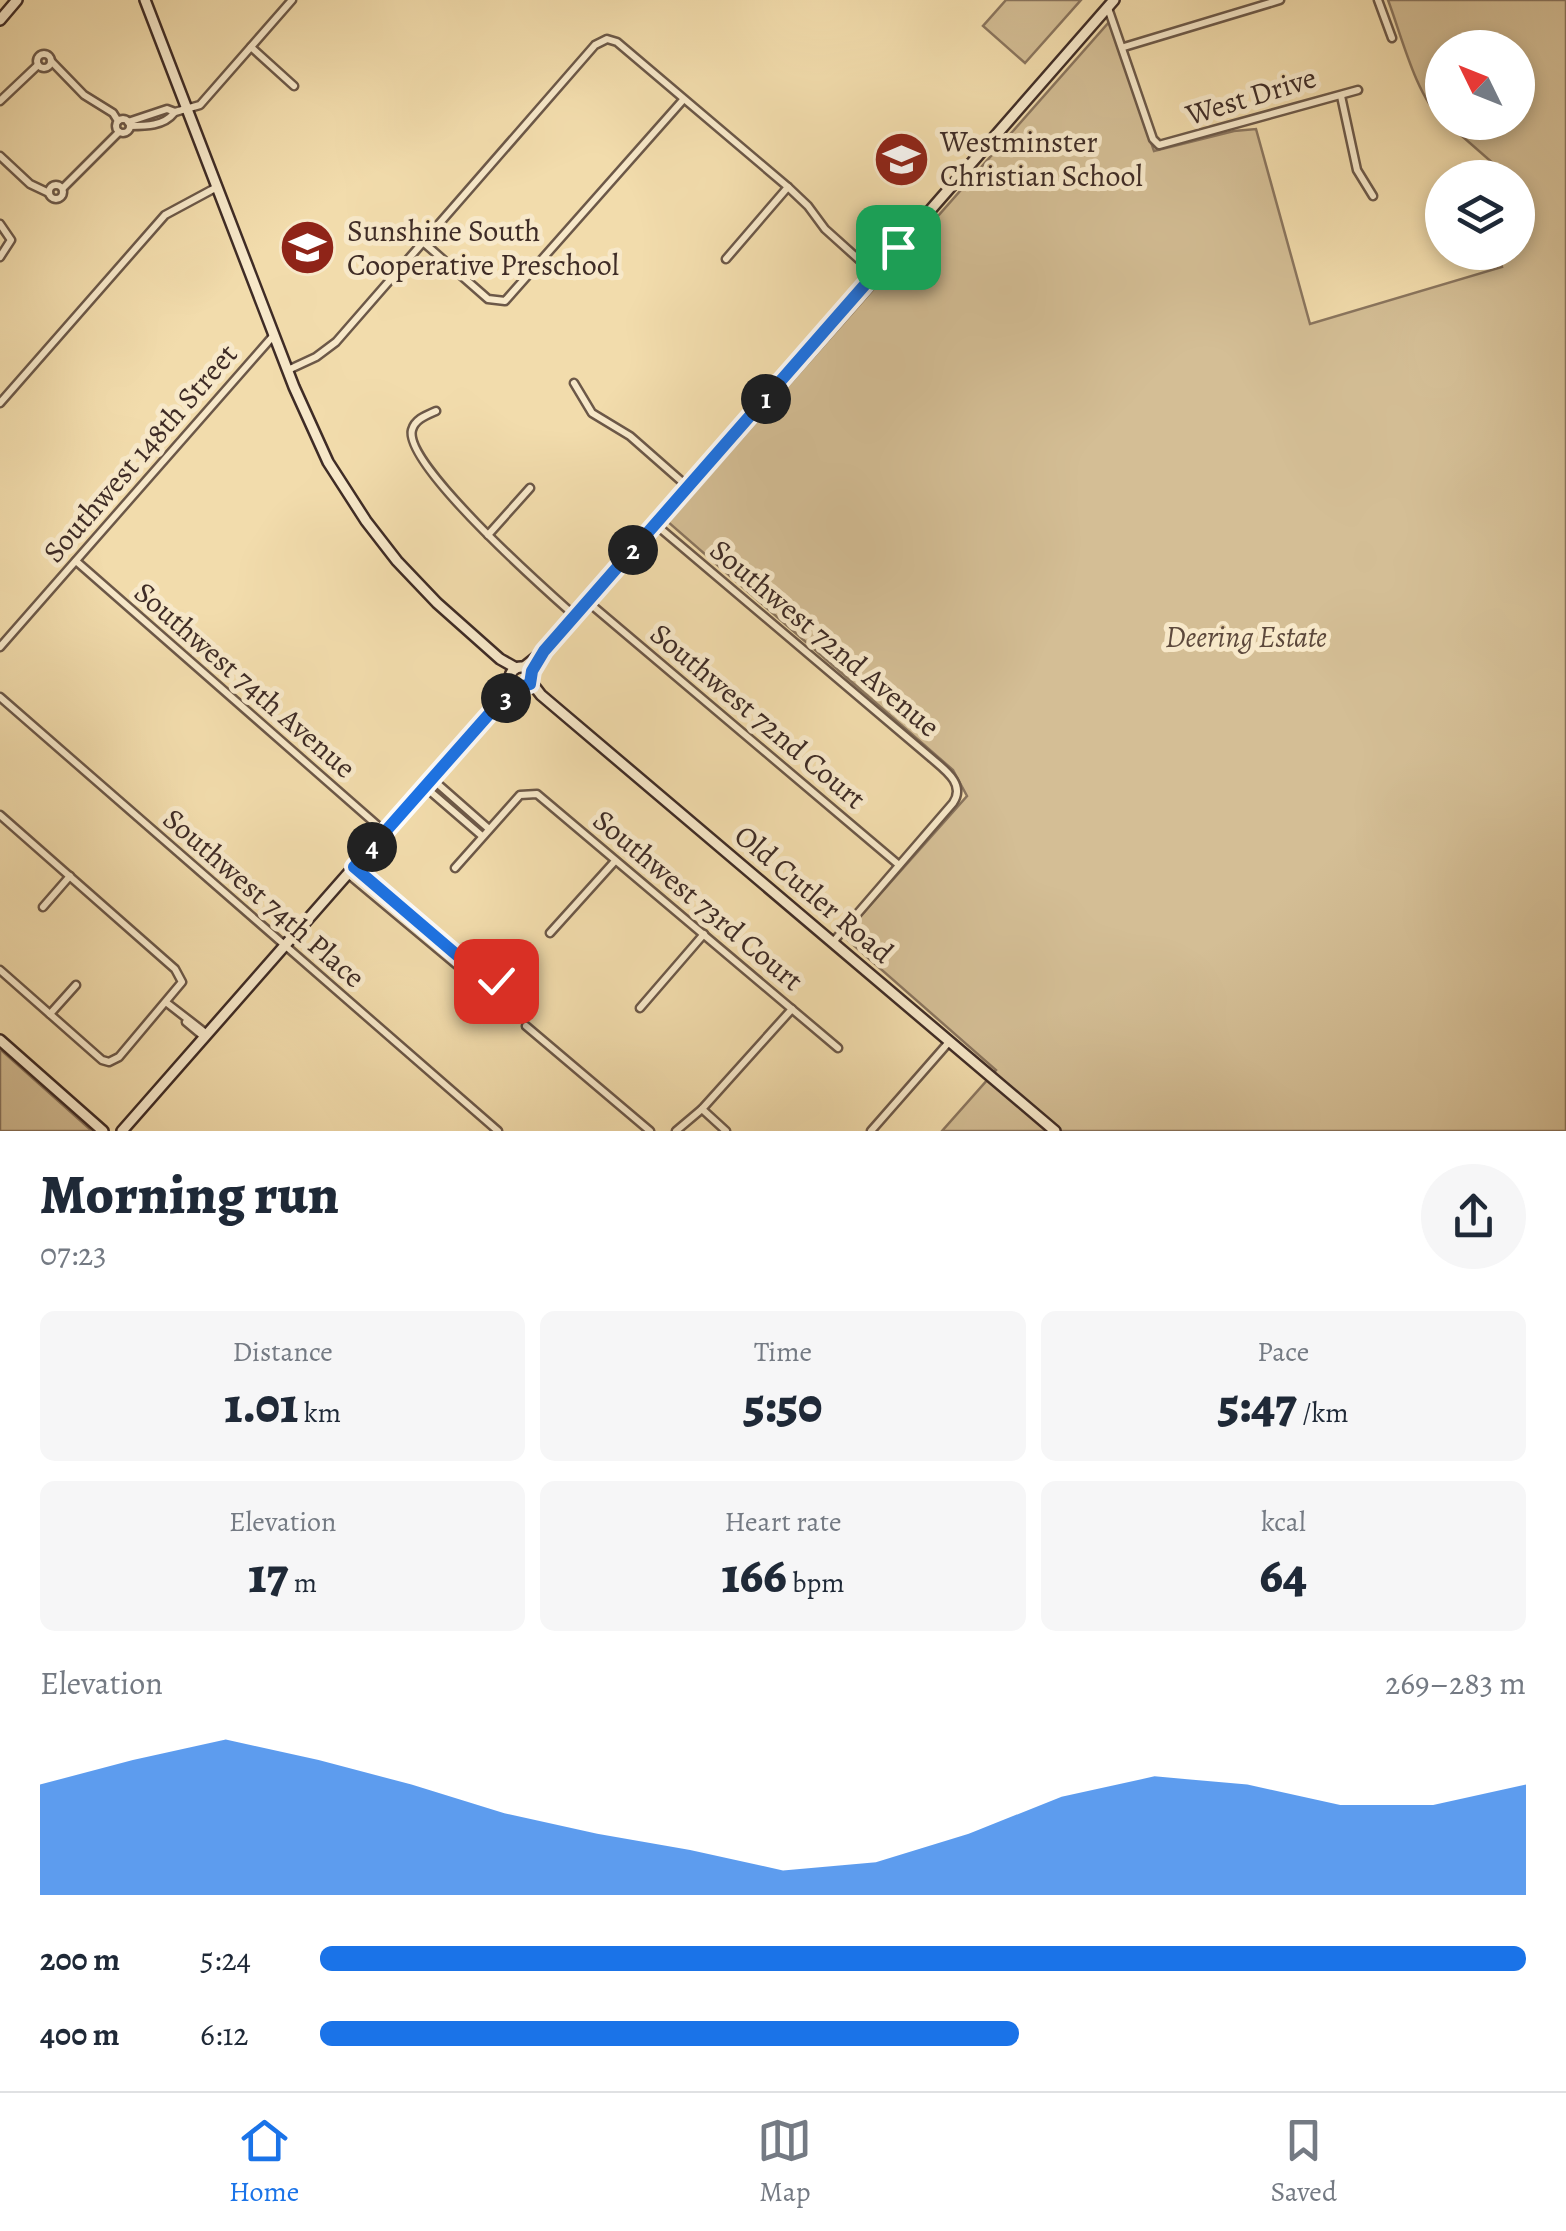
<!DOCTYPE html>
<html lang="en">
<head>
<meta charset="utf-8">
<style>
	body { margin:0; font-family:Alegreya,serif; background:#f6f6f7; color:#1f2937; height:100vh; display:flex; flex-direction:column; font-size:38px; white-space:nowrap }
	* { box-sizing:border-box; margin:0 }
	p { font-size:32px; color:#747a83 }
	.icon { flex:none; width:55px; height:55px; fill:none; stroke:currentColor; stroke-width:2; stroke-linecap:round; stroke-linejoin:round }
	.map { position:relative; height:1131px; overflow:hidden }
	.side { display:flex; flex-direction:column; background:#fff; flex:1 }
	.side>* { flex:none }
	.needle { width:65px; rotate:313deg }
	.tools { position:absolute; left:1425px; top:30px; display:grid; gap:20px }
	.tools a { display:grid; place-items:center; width:110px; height:110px; border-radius:50%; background:#fff; box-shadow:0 5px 15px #0003; font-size:50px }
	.pin { position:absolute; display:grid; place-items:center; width:85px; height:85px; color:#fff; margin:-42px; border-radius:20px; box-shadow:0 5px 15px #0006 }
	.km { position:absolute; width:50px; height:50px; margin:-25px; border-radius:50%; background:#222; color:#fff; font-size:28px; line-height:50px; text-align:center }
	.round { display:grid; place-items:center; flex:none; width:105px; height:105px; border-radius:52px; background:#f6f6f7 }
	.headline { display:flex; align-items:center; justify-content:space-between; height:170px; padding:0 40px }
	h1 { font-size:55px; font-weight:800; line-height:75px }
	.metrics { display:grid; grid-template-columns:repeat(3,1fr); gap:15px; height:170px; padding:10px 40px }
	.metrics div { display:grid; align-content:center; border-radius:15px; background:#f6f6f7; text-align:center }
	.metrics b { font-size:50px; font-weight:800 }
	.metrics small { font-size:28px; font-weight:400 }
	.metrics p { font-size:28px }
	.chart { height:280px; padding:20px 40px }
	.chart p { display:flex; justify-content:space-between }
	.chart svg { width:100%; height:180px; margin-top:10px; fill:#1a73e8; opacity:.7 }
	ul { padding:0 40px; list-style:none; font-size:32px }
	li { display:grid; grid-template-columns:160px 120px 1fr; align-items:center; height:75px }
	li i { height:25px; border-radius:12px; background:#1a73e8 }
	.dock { display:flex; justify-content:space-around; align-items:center; height:140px; border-top:2px solid #e0e1e3; background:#fff; font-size:28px; color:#747a83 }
	.dock a { display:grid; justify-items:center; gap:5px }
	.dock .on { color:#1a73e8 }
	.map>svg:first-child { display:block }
	.green { fill:#d4be95; stroke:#8a755e; stroke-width:2.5 }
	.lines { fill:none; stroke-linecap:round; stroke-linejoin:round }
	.street-casing { stroke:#6c5848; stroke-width:11 }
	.secondary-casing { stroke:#3f2c26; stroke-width:14 }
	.street { stroke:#f7e8c9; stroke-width:6 }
	.secondary { stroke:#f7e8c9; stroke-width:9 }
	.route-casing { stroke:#fff; stroke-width:20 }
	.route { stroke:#1a73e8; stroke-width:12 }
	.labels { text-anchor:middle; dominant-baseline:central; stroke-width:10; stroke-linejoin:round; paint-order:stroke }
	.street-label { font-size:30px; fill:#3f2c26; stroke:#f7e8c9 }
	.poi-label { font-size:30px; fill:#3f2c26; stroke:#f7e8c9; text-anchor:start }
	.park-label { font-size:30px; font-style:italic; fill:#5d493c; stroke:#f7e8c9 }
</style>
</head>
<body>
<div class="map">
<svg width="1566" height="1131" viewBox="0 0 1566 1131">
	<rect width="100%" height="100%" fill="#f2dcac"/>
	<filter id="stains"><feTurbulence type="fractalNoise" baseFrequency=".002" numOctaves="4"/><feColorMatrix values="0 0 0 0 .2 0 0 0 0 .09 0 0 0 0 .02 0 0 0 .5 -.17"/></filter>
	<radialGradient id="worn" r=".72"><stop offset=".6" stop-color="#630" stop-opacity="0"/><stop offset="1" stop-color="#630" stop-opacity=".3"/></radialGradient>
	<g class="green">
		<polygon points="1006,0 1081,0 1025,63 983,26"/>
		<path d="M1388,0H1566V1131H942L996,1070L843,936L967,796L953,770L668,522L1110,21L1154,151L1234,131L1256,129L1310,324L1502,267L1498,253L1518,252V178L1487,177L1503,172L1447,123L1518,122V48H1442V119C1416,96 1401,34 1388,0Z"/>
		<polygon points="0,1049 92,1131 0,1131"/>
	</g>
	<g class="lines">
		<defs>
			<g id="street">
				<polyline points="1378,0 1392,38"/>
				<polyline points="1108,8 1153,139 1159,145 1358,90"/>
				<polyline points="251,47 294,86"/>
				<polyline points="1124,47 1280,0"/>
				<circle cx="44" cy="61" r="7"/>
				<polyline points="51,61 84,95 113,113 118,121"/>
				<polyline points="1341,96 1357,170 1373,196"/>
				<polyline points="0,101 38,65"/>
				<circle cx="123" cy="126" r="7"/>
				<polyline points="128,122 167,109 175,112 200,105 292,0"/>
				<path d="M130,126C146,126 164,126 174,113"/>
				<polyline points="0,156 30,184 49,193"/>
				<circle cx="56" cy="192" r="7"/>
				<polyline points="63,188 119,132"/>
				<polyline points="0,224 11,240 0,257"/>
				<polyline points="423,242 488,299 505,301 683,100"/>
				<polyline points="726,259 788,187"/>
				<polyline points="288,370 316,357 336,342 595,45 607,39 617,42 788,187 808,206 825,229 875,274"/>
				<polyline points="574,383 592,413 630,436 688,487"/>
				<polyline points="0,403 165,215 217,187"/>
				<path d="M436,411C427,415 415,419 412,430C403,464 547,591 575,616"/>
				<path d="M655,524L930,757C945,770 966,784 953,803L833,942"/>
				<polyline points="488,535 530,488"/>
				<polyline points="76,561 385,832"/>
				<polyline points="588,602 899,865"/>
				<polyline points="0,647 274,335"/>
				<polyline points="0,697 498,1131"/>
				<polyline points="431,778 489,829"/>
				<polyline points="424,786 482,836"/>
				<polyline points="0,815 175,969 182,982 119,1057 109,1062 102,1060 0,970"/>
				<polyline points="354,867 486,980"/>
				<polyline points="455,868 520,795 537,794 838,1048"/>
				<polyline points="348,874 482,986"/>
				<polyline points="43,907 70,876"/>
				<polyline points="550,933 615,861"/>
				<circle cx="490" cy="987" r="8"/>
				<polyline points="167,1003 207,1034"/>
				<polyline points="640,1008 704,934"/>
				<polyline points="50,1014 76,985"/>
				<polyline points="186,1022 204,1037"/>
				<polyline points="526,1026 650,1131"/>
				<polyline points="702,1109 726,1131"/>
				<polyline points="676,1131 702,1109 792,1009"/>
				<polyline points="871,1131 949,1042"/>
			</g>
			<g id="secondary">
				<polyline points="145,0 294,387 328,462 366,521 397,561 437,603 500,659 516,668"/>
				<polyline points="0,20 17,0"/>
				<polyline points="524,667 544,651 588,602 1114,0"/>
				<circle cx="521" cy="678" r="11"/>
				<polyline points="531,682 541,695 1055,1131"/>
				<polyline points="0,1040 103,1131"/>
				<polyline points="122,1131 446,762 498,704 517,688"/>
			</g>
		</defs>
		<use href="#street" class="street-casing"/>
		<use href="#secondary" class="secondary-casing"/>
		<use href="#street" class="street"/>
		<use href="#secondary" class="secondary"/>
	</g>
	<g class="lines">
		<defs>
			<polyline id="route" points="496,981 479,974 354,867 498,704 517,688 530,684 532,671 544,651 898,247"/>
		</defs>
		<use href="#route" class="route-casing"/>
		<use href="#route" class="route"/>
	</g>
	<defs>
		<symbol id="school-disc" viewBox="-11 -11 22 22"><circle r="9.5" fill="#8f2418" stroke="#f7e8c9"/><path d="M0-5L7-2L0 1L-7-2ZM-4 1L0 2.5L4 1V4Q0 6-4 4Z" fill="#fff"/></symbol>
	</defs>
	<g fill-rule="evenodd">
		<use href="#school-disc" x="870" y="128" width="63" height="63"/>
		<use href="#school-disc" x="276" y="216" width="63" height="63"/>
	</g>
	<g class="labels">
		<g class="street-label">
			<text transform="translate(1251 96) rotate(-17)">West Drive</text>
			<text transform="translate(140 453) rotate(-49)">Southwest 148th Street</text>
			<text transform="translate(825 638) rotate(40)">Southwest 72nd Avenue</text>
			<text transform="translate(245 680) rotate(41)">Southwest 74th Avenue</text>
			<text transform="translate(758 716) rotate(40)">Southwest 72nd Court</text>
			<text transform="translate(814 894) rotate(40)">Old Cutler Road</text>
			<text transform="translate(264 898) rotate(41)">Southwest 74th Place</text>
			<text transform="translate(698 900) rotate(40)">Southwest 73rd Court</text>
		</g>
		<g class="poi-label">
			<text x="940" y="142">Westminster<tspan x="940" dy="34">Christian School</tspan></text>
			<text x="347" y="231">Sunshine South<tspan x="347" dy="34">Cooperative Preschool</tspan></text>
		</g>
		<g class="park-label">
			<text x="1246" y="637">Deering Estate</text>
		</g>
	</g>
	<rect width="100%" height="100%" filter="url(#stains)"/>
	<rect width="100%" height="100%" fill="url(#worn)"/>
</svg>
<div class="tools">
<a><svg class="needle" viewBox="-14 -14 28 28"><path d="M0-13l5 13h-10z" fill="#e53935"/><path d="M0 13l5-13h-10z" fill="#747a83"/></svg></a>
<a><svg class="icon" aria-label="layers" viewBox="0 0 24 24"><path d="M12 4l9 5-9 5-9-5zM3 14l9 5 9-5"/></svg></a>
</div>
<div class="pin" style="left:898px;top:247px;background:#1e9e55"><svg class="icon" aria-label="arrive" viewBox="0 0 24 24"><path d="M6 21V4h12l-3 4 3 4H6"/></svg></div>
<div class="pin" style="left:496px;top:981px;background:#d93025"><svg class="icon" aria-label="check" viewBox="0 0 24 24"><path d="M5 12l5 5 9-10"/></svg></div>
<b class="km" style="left:766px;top:399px">1</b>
<b class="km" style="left:633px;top:550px">2</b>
<b class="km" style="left:506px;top:698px">3</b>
<b class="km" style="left:372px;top:847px">4</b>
</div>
<section class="side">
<div class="headline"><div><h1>Morning run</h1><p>07:23</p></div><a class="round"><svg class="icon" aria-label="share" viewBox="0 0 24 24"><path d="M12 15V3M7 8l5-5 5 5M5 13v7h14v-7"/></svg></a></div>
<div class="metrics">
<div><p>Distance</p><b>1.01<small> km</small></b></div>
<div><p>Time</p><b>5:50</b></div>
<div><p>Pace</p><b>5:47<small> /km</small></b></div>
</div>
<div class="metrics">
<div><p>Elevation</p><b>17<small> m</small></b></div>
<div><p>Heart rate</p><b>166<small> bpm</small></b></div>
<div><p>kcal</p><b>64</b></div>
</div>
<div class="chart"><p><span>Elevation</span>269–283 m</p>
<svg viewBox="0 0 160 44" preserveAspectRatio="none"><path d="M0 44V17L10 11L20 6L30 11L40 17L50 24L60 29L70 33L80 38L90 36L100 29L110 20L120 15L130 17L140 22L150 22L160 17V44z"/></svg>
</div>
<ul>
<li><b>200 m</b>5:24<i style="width:100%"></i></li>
<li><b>400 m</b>6:12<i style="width:58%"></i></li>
</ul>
</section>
<nav class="dock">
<a class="on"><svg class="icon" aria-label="home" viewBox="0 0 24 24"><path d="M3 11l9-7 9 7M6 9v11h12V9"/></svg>Home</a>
<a><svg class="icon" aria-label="map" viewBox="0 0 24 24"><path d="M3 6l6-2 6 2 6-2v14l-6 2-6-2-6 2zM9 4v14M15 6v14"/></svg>Map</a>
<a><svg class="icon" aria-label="saved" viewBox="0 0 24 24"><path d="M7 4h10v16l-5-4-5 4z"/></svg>Saved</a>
</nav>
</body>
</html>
